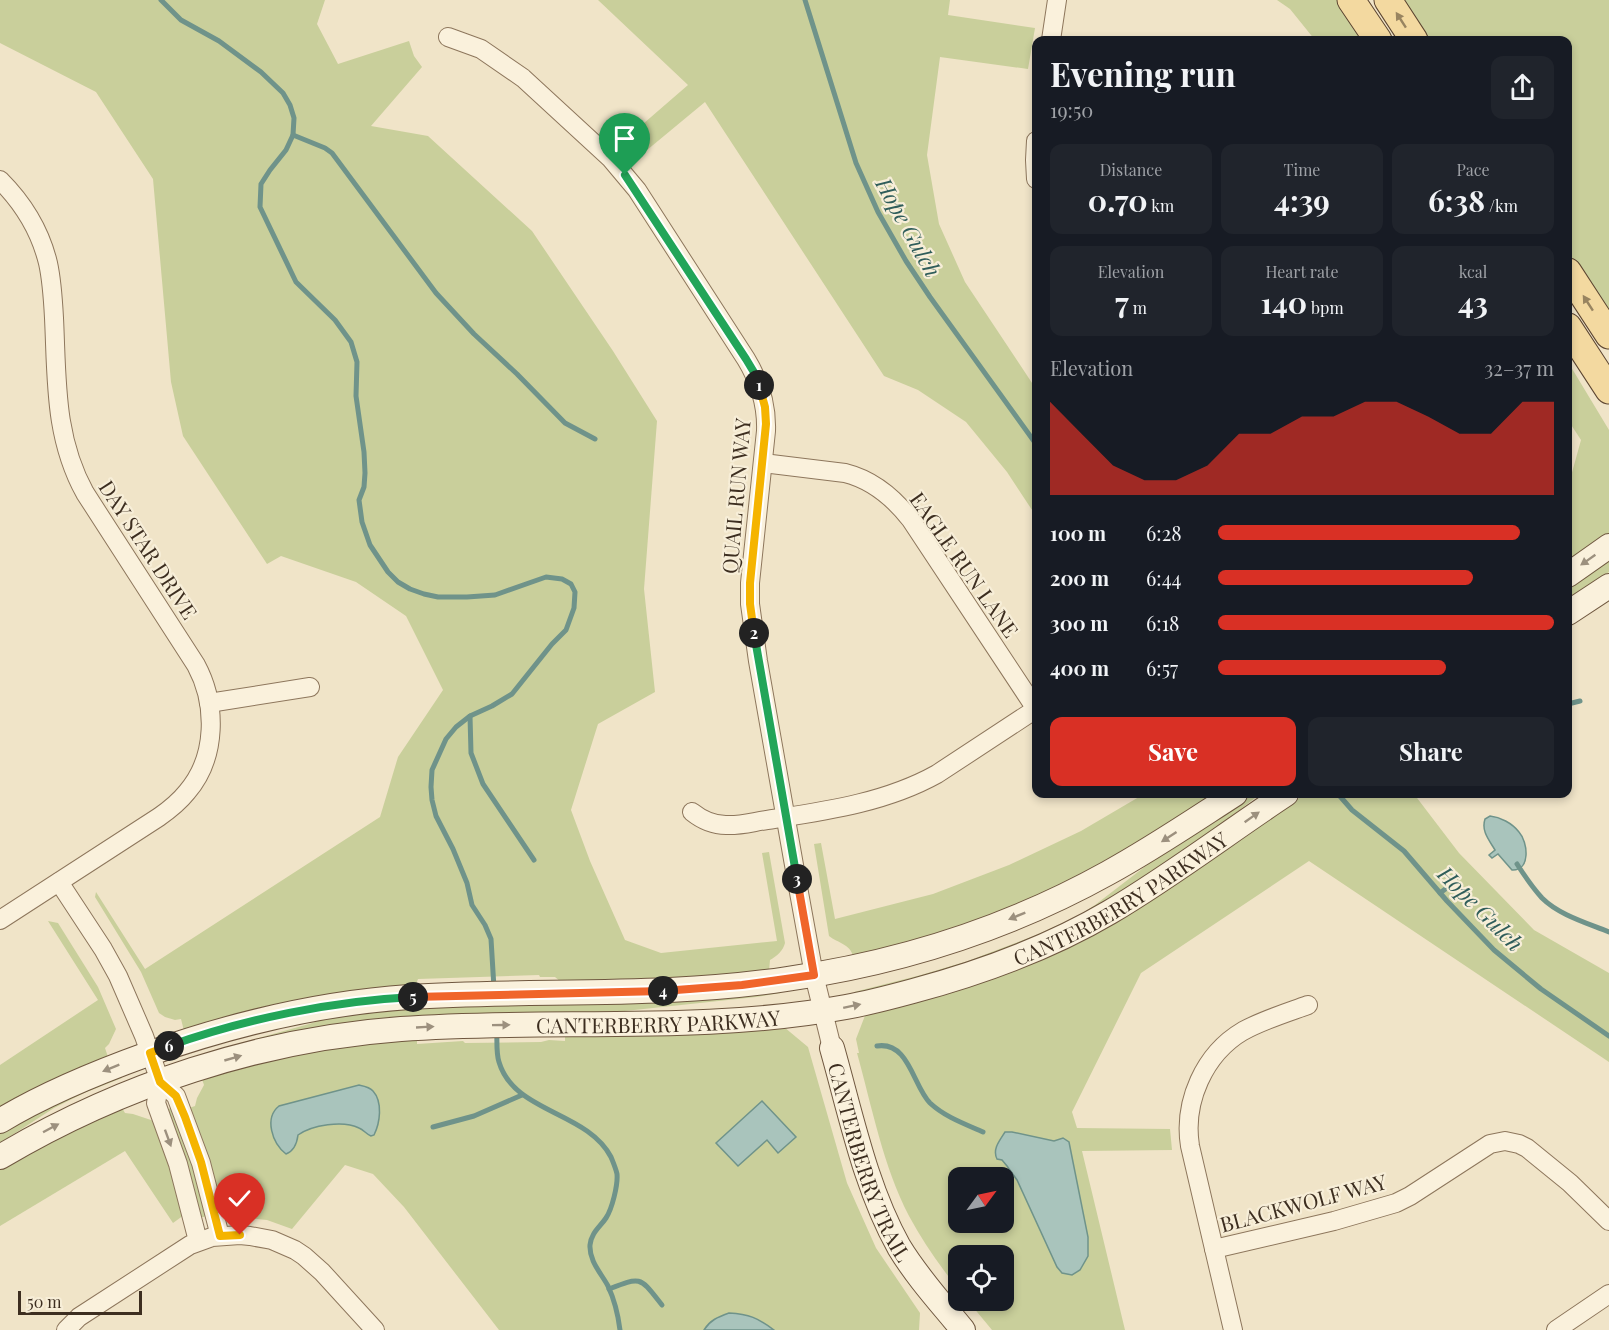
<!DOCTYPE html>
<html lang="en">
<head>
<meta charset="utf-8">
<style>
	body { margin:0; font-family:"Playfair Display",serif; background:#20242c; color:#f1f3f6; height:100vh; display:flex; flex-direction:column; font-size:22px; white-space:nowrap }
	* { box-sizing:border-box; margin:0 }
	p { font-size:20px; color:#9ea1a6 }
	.icon { flex:none; width:33px; height:33px; fill:none; stroke:currentColor; stroke-width:2; stroke-linecap:round; stroke-linejoin:round }
	.map { position:relative; flex:1; overflow:hidden }
	.panel { position:absolute; left:1032px; top:36px; width:540px; height:762px; display:flex; flex-direction:column; background:#171b24; border-radius:12px; box-shadow:0 3px 9px #0003 }
	.panel>* { flex:none }
	.needle { width:39px; rotate:57deg }
	.controls { position:absolute; left:948px; top:1167px; display:grid; gap:12px }
	.controls a { display:grid; place-items:center; width:66px; height:66px; border-radius:12px; background:#171b24; box-shadow:0 3px 9px #0003; font-size:30px }
	.scale { position:absolute; left:18px; bottom:15px; width:124px; box-sizing:border-box; padding-left:6px; border:3px solid #3d2e20; border-top:0; font-size:16px; line-height:21px; white-space:nowrap; color:#3d2e20; -webkit-text-stroke:4px #f7eed8; paint-order:stroke }
	.pin { position:absolute; display:grid; place-items:center; width:51px; height:51px; color:#fff; margin:-62px -26px; border-radius:50% 50% 50% 0; rotate:-45deg; box-shadow:0 0 6px #0007 }
	.pin .icon { rotate:45deg }
	.km { position:absolute; width:30px; height:30px; margin:-15px; border-radius:50%; background:#222; color:#fff; font-size:16px; line-height:30px; text-align:center }
	.round { display:grid; place-items:center; flex:none; width:63px; height:63px; border-radius:12px; background:#20242c }
	.overview { display:flex; align-items:center; justify-content:space-between; height:102px; padding:0 18px }
	h1 { font-size:33px; font-weight:700; line-height:45px }
	.figures { display:grid; grid-template-columns:repeat(3,1fr); gap:9px; height:102px; padding:6px 18px }
	.figures div { display:grid; align-content:center; border-radius:12px; background:#20242c; text-align:center }
	.figures b { font-size:30px; font-weight:700 }
	.figures small { font-size:16px; font-weight:400 }
	.figures p { font-size:16px }
	.chart { height:168px; padding:12px 18px }
	.chart p { display:flex; justify-content:space-between }
	.chart svg { width:100%; height:108px; margin-top:6px; fill:#d93025; opacity:.7 }
	.primary-button { display:flex; gap:12px; margin-top:auto; padding:12px 18px }
	.primary-button a { flex:1; height:69px; border-radius:12px; background:#d93025; color:#fff; font-size:24px; font-weight:700; line-height:69px; text-align:center }
	.primary-button a+a { background:#20242c; color:#f1f3f6 }
	ul { padding:0 18px; list-style:none; font-size:20px }
	li { display:grid; grid-template-columns:96px 72px 1fr; align-items:center; height:45px }
	li i { height:15px; border-radius:8px; background:#d93025 }
	.map>svg:first-child { display:block }
	.green { fill:#c9cf9b; fill-rule:evenodd }
	.water { fill:#a9c4bc; stroke:#6f938a; stroke-width:1.5 }
	.lines { fill:none; stroke-linecap:round; stroke-linejoin:round }
	.stream { stroke:#6f938a; stroke-width:5 }
	.street-casing { stroke:#8d765c; stroke-width:20 }
	.secondary-casing { stroke:#6f573f; stroke-width:26 }
	.primary-casing { stroke:#5b4430; stroke-width:29 }
	.street { stroke:#faf1dc; stroke-width:18 }
	.secondary { stroke:#faf1dc; stroke-width:24 }
	.primary { stroke:#f3d9a0; stroke-width:27 }
	.oneway { fill:#988460 }
	.oneway2 { fill:#9c907e }
	.split-1-casing { stroke:#fff; stroke-width:12 }
	.split-2-casing { stroke:#fff; stroke-width:12 }
	.split-3-casing { stroke:#fff; stroke-width:12 }
	.split-4-casing { stroke:#fff; stroke-width:12 }
	.split-5-casing { stroke:#fff; stroke-width:12 }
	.split-6-casing { stroke:#fff; stroke-width:12 }
	.split-7-casing { stroke:#fff; stroke-width:12 }
	.split-1 { stroke:#22a559; stroke-width:8 }
	.split-2 { stroke:#f5b400; stroke-width:8 }
	.split-3 { stroke:#22a559; stroke-width:8 }
	.split-4 { stroke:#f0652b; stroke-width:8 }
	.split-5 { stroke:#f0652b; stroke-width:8 }
	.split-6 { stroke:#22a559; stroke-width:8 }
	.split-7 { stroke:#f5b400; stroke-width:8 }
	.labels { text-anchor:middle; dominant-baseline:central; stroke-width:4.5; stroke-linejoin:round; paint-order:stroke }
	.street-label { font-size:21px; fill:#3d2e20; stroke:#f7eed8 }
	.water-label { font-size:22px; font-style:italic; fill:#2f5d5a; stroke:#f7eed8 }
</style>
</head>
<body>
<div class="map">
<svg width="1609" height="1330" viewBox="0 0 1609 1330">
	<rect width="100%" height="100%" fill="#f0e4c8"/>
	<g class="green">
		<path d="M0,0H325L317,24L338,64L409,41L414,56L422,67L371,126L428,136L532,231L613,351L657,421L644,589L655,692L598,724L571,810L590,861L625,940L661,953L777,941L762,853L769,852L785,943C783,951 777,956 770,960L769,971L727,976L561,982L555,977H540L539,975L418,979L415,987L184,1031L181,1019L175,1020L165,1017L159,1013L141,972L95,897L96,892L145,969L380,817L398,757L443,690L406,616L356,582L281,556L267,564L183,436L171,382L153,179L96,92L0,43Z"/>
		<polygon points="598,0 950,0 948,15 1035,28 1028,69 940,57 927,155 939,224 965,282 1036,389 1036,516 1007,472 966,422 918,390 884,376 705,102 635,160 621,143 688,85"/>
		<polygon points="1277,0 1339,0 1366,40 1315,40 1290,9"/>
		<polygon points="1399,0 1609,0 1609,316 1568,254 1568,40 1426,40"/>
		<polygon points="1568,362 1609,430 1609,533 1604,538 1568,563 1568,487 1581,440 1568,420"/>
		<polygon points="1609,559 1609,572 1568,600 1568,586"/>
		<path d="M1144,794H1216C1186,814 1155,833 1124,851C1109,859 1095,869 1080,876C1007,911 932,937 853,956C850,944 838,943 829,936L814,844L821,843L835,919L933,894L1009,865L1081,831Z"/>
		<polygon points="1252,794 1260,794 1201,840 1077,920 962,967 855,994 854,992 921,975 968,961 1034,936 1078,916 1095,905 1160,855"/>
		<path d="M1305,794H1414L1459,853L1534,930L1609,973V1062L1309,861L1141,973L1072,1112L1077,1128L1170,1129L1172,1150L1082,1151L1125,1330H992L968,1301L1004,1300V1256H958V1289C940,1266 923,1242 909,1216C883,1166 872,1107 857,1053H859L856,1039L866,1013L937,995L1259,826ZM958,1178H1004V1222H958Z"/>
		<polygon points="48,921 58,923 98,987 116,1029 109,1044 105,1048 108,1057 0,1109 0,1065 98,1000"/>
		<polygon points="775,990 781,993 756,997 194,1057 208,1052 309,1024 337,1015 378,1010"/>
		<polygon points="784,1027 808,1047 847,1183 876,1248 920,1313 919,1330 499,1330 404,1207 373,1174 345,1165 292,1229 267,1220 238,1217 238,1215 220,1208 189,1108 195,1106 197,1098 204,1085 202,1079 240,1067 303,1052 417,1037 417,1044 463,1041 465,1043 541,1042 549,1040 565,1041 565,1035"/>
		<polygon points="122,1076 122,1078 84,1093 54,1108 0,1143 0,1132 37,1112"/>
		<polygon points="122,1108 125,1113 133,1114 154,1121 170,1166 184,1215 173,1223 125,1151 0,1226 0,1168 18,1157"/>
		<polygon points="170,1108 174,1109 189,1145 206,1215 204,1217 200,1217 167,1111"/>
	</g>
	<g class="water">
		<path d="M1490,816C1500,817 1512,823 1519,832C1528,842 1531,871 1512,870L1498,854L1492,858L1489,855L1495,850C1489,840 1481,831 1485,819Z"/>
		<path d="M359,1085C364,1086 370,1087 373,1091C383,1102 380,1123 374,1135L371,1136C366,1134 364,1130 359,1128C343,1120 312,1125 298,1135C297,1143 294,1151 286,1154C272,1143 264,1118 279,1106Z"/>
		<polygon points="762,1101 796,1137 778,1153 767,1140 738,1166 716,1143"/>
		<path d="M1005,1132H1012L1054,1141L1063,1138L1069,1142L1088,1237V1256L1080,1270L1072,1275L1062,1273L1057,1267L1017,1180L1007,1166L1002,1160L997,1159C992,1149 1000,1140 1005,1132Z"/>
		<path d="M729,1313C749,1314 758,1318 774,1330H704C710,1320 718,1317 729,1313Z"/>
	</g>
	<g class="lines">
		<g class="stream">
			<polyline points="161,0 181,20 219,41 261,72 283,93 290,105 294,118 293,135 286,150 270,170 261,184 260,207 296,282 335,320 351,342 357,362 356,396 364,452 365,473 364,487 359,500 362,522 370,545 388,572 398,582 410,589 424,594 438,597 467,597 495,595 546,577 562,579 571,584 575,592 574,608 566,630 552,644 512,694 492,706 470,716 456,727 446,739 432,770 431,787 432,800 436,816 453,849 467,883 472,905 485,925 491,939 494,988"/>
			<polyline points="805,0 856,163 878,212 906,261 930,297 1036,444"/>
			<polyline points="293,135 325,148 332,153 436,293 474,334 517,374 565,423 595,439"/>
			<polyline points="1568,704 1580,701"/>
			<polyline points="470,716 471,753 483,784 534,860"/>
			<polyline points="1338,794 1352,810 1404,851 1447,901 1494,950 1541,989 1609,1036"/>
			<path d="M1517,864C1524,875 1533,888 1542,898C1559,915 1587,923 1609,932"/>
			<polyline points="1440,893 1456,881"/>
			<path d="M497,1030C497,1040 496,1053 499,1062C514,1113 587,1111 611,1157C613,1162 616,1169 617,1174C618,1185 612,1209 606,1218C600,1227 591,1233 590,1245C589,1261 601,1273 608,1286C615,1301 618,1314 620,1330"/>
			<path d="M877,1046C909,1041 913,1086 930,1103C945,1117 965,1124 983,1132"/>
			<polyline points="433,1127 474,1116 522,1095"/>
			<path d="M609,1289C642,1276 640,1277 662,1305"/>
		</g>
		<defs>
			<g id="street">
				<path d="M448,37L481,49L523,78L611,159L637,190L746,359C760,382 767,404 766,431L750,583V604L758,661L794,865L814,975L832,1048"/>
				<polyline points="1051,40 1057,0"/>
				<polyline points="1036,141 1035,160 1036,179"/>
				<path d="M0,180C23,203 40,230 48,263C52,281 53,299 54,318C57,379 54,437 85,493L196,665C217,704 217,757 187,792C179,802 169,810 159,817L0,920"/>
				<path d="M763,463L845,473C873,480 894,498 911,520L1036,709"/>
				<polyline points="209,703 310,687"/>
				<path d="M692,812C702,820 712,825 726,825C739,826 753,822 767,820C825,811 885,803 937,774L1036,709"/>
				<polyline points="59,882 103,949 118,976 144,1036 160,1081 176,1096 201,1163 220,1236"/>
				<polyline points="160,1081 156,1103 178,1164 198,1241"/>
				<polyline points="1214,1249 1334,1221 1396,1203 1410,1196 1490,1144 1505,1141 1519,1144 1527,1148 1570,1183 1609,1221"/>
				<polyline points="66,1330 79,1317 190,1245 212,1237 240,1235 250,1236 272,1240 295,1250 304,1256 322,1272 375,1330"/>
				<path d="M1233,1330L1190,1146C1183,1102 1204,1054 1243,1031C1263,1020 1286,1013 1308,1005"/>
				<polyline points="1556,1330 1609,1294"/>
			</g>
			<g id="secondary">
				<polyline points="1568,575 1609,546"/>
				<polyline points="1568,613 1609,586"/>
				<path id="s1" d="M832,1048C851,1115 865,1186 899,1247C917,1277 941,1303 963,1330"/>
				<path d="M0,1121C46,1093 98,1072 148,1054C233,1024 320,1003 409,997C535,989 662,998 787,979C898,963 1009,928 1108,873C1152,849 1193,821 1235,794"/>
				<path id="s2" d="M0,1157C121,1085 261,1039 401,1029C549,1018 699,1034 846,1007C868,1003 891,997 913,991C980,973 1049,948 1110,912C1171,876 1227,833 1286,794"/>
			</g>
			<g id="primary">
				<polyline points="1351,0 1378,40"/>
				<polyline points="1388,0 1414,40"/>
				<polyline points="1568,272 1609,335"/>
				<polyline points="1568,327 1609,390"/>
			</g>
		</defs>
		<use href="#street" class="street-casing"/>
		<use href="#secondary" class="secondary-casing"/>
		<use href="#primary" class="primary-casing"/>
		<use href="#street" class="street"/>
		<use href="#secondary" class="secondary"/>
		<use href="#primary" class="primary"/>
	</g>
	<defs><path id="oneway-solid" d="M-6-.8H1V-3.2L6.5 0L1 3.2V.8H-6Z" transform="scale(1.5)"/></defs>
	<g class="oneway">
		<use href="#oneway-solid" transform="translate(1401 20) rotate(-123)"/>
		<use href="#oneway-solid" transform="translate(1588 303) rotate(-123)"/>
	</g>
	<g class="oneway2">
		<use href="#oneway-solid" transform="translate(1588 560) rotate(145)"/>
		<use href="#oneway-solid" transform="translate(1252 817) rotate(-35)"/>
		<use href="#oneway-solid" transform="translate(1169 837) rotate(147)"/>
		<use href="#oneway-solid" transform="translate(1017 916) rotate(158)"/>
		<use href="#oneway-solid" transform="translate(852 1006) rotate(-12)"/>
		<use href="#oneway-solid" transform="translate(501 1025) rotate(-1)"/>
		<use href="#oneway-solid" transform="translate(425 1027) rotate(-3)"/>
		<use href="#oneway-solid" transform="translate(233 1058) rotate(-16)"/>
		<use href="#oneway-solid" transform="translate(111 1068) rotate(158)"/>
		<use href="#oneway-solid" transform="translate(51 1128) rotate(-28)"/>
		<use href="#oneway-solid" transform="translate(168 1138) rotate(70)"/>
	</g>
	<g class="lines">
		<defs>
			<polyline id="split-1" points="625,175 746,359 755,374 759,385"/>
			<polyline id="split-2" points="754,633 750,604 750,583 766,424 765,407 759,385"/>
			<polyline id="split-3" points="754,633 797,879"/>
			<polyline id="split-4" points="663,991 742,985 814,975 797,879"/>
			<polyline id="split-5" points="413,997 663,991"/>
			<path id="split-6" d="M169,1046C245,1019 332,1001 413,997"/>
			<polyline id="split-7" points="169,1046 150,1053 160,1082 176,1096 185,1117 201,1162 220,1236 240,1235"/>
		</defs>
		<use href="#split-1" class="split-1-casing"/>
		<use href="#split-2" class="split-2-casing"/>
		<use href="#split-3" class="split-3-casing"/>
		<use href="#split-4" class="split-4-casing"/>
		<use href="#split-5" class="split-5-casing"/>
		<use href="#split-6" class="split-6-casing"/>
		<use href="#split-7" class="split-7-casing"/>
		<use href="#split-1" class="split-1"/>
		<use href="#split-2" class="split-2"/>
		<use href="#split-3" class="split-3"/>
		<use href="#split-4" class="split-4"/>
		<use href="#split-5" class="split-5"/>
		<use href="#split-6" class="split-6"/>
		<use href="#split-7" class="split-7"/>
	</g>
	<g class="labels">
		<g class="street-label">
			<text transform="translate(735 496) rotate(-85)">QUAIL RUN WAY</text>
			<text transform="translate(149 549) rotate(57)">DAY STAR DRIVE</text>
			<text transform="translate(965 564) rotate(55)">EAGLE RUN LANE</text>
			<text stroke="none"><textPath href="#s2" startOffset="1168">CANTERBERRY PARKWAY</textPath></text>
			<text stroke="none"><textPath href="#s2" startOffset="682">CANTERBERRY PARKWAY</textPath></text>
			<text stroke="none"><textPath href="#s1" startOffset="120">CANTERBERRY TRAIL</textPath></text>
			<text transform="translate(1303 1202) rotate(-15)">BLACKWOLF WAY</text>
		</g>
		<g class="water-label">
			<text transform="translate(909 227) rotate(61)">Hope Gulch</text>
			<text transform="translate(1481 908) rotate(45)">Hope Gulch</text>
		</g>
	</g>
</svg>
<div class="controls">
<a><svg class="needle" viewBox="-14 -14 28 28"><path d="M0-13l5 13h-10z" fill="#e53935"/><path d="M0 13l5-13h-10z" fill="#9ea1a6"/></svg></a>
<a><svg class="icon" aria-label="locate" viewBox="0 0 24 24"><circle cx="12" cy="12" r="6"/><path d="M12 2v4M12 18v4M2 12h4M18 12h4"/></svg></a>
</div>
<div class="scale">50 m</div>
<div class="pin" style="left:625px;top:175px;background:#1e9e55"><svg class="icon" aria-label="arrive" viewBox="0 0 24 24"><path d="M6 21V4h12l-3 4 3 4H6"/></svg></div>
<div class="pin" style="left:240px;top:1235px;background:#d93025"><svg class="icon" aria-label="check" viewBox="0 0 24 24"><path d="M5 12l5 5 9-10"/></svg></div>
<b class="km" style="left:759px;top:385px">1</b>
<b class="km" style="left:754px;top:633px">2</b>
<b class="km" style="left:797px;top:879px">3</b>
<b class="km" style="left:663px;top:991px">4</b>
<b class="km" style="left:413px;top:997px">5</b>
<b class="km" style="left:169px;top:1046px">6</b>
<section class="panel">
<div class="overview"><div><h1>Evening run</h1><p>19:50</p></div><a class="round"><svg class="icon" aria-label="share" viewBox="0 0 24 24"><path d="M12 15V3M7 8l5-5 5 5M5 13v7h14v-7"/></svg></a></div>
<div class="figures">
<div><p>Distance</p><b>0.70<small> km</small></b></div>
<div><p>Time</p><b>4:39</b></div>
<div><p>Pace</p><b>6:38<small> /km</small></b></div>
</div>
<div class="figures">
<div><p>Elevation</p><b>7<small> m</small></b></div>
<div><p>Heart rate</p><b>140<small> bpm</small></b></div>
<div><p>kcal</p><b>43</b></div>
</div>
<div class="chart"><p><span>Elevation</span>32–37 m</p>
<svg viewBox="0 0 160 44" preserveAspectRatio="none"><path d="M0 44V6L10 19L20 32L30 38L40 38L50 32L60 19L70 19L80 12L90 12L100 6L110 6L120 12L130 19L140 19L150 6L160 6V44z"/></svg>
</div>
<ul>
<li><b>100 m</b>6:28<i style="width:90%"></i></li>
<li><b>200 m</b>6:44<i style="width:76%"></i></li>
<li><b>300 m</b>6:18<i style="width:100%"></i></li>
<li><b>400 m</b>6:57<i style="width:68%"></i></li>
</ul>
<div class="primary-button"><a>Save</a><a>Share</a></div>
</section>
</div>
</body>
</html>
